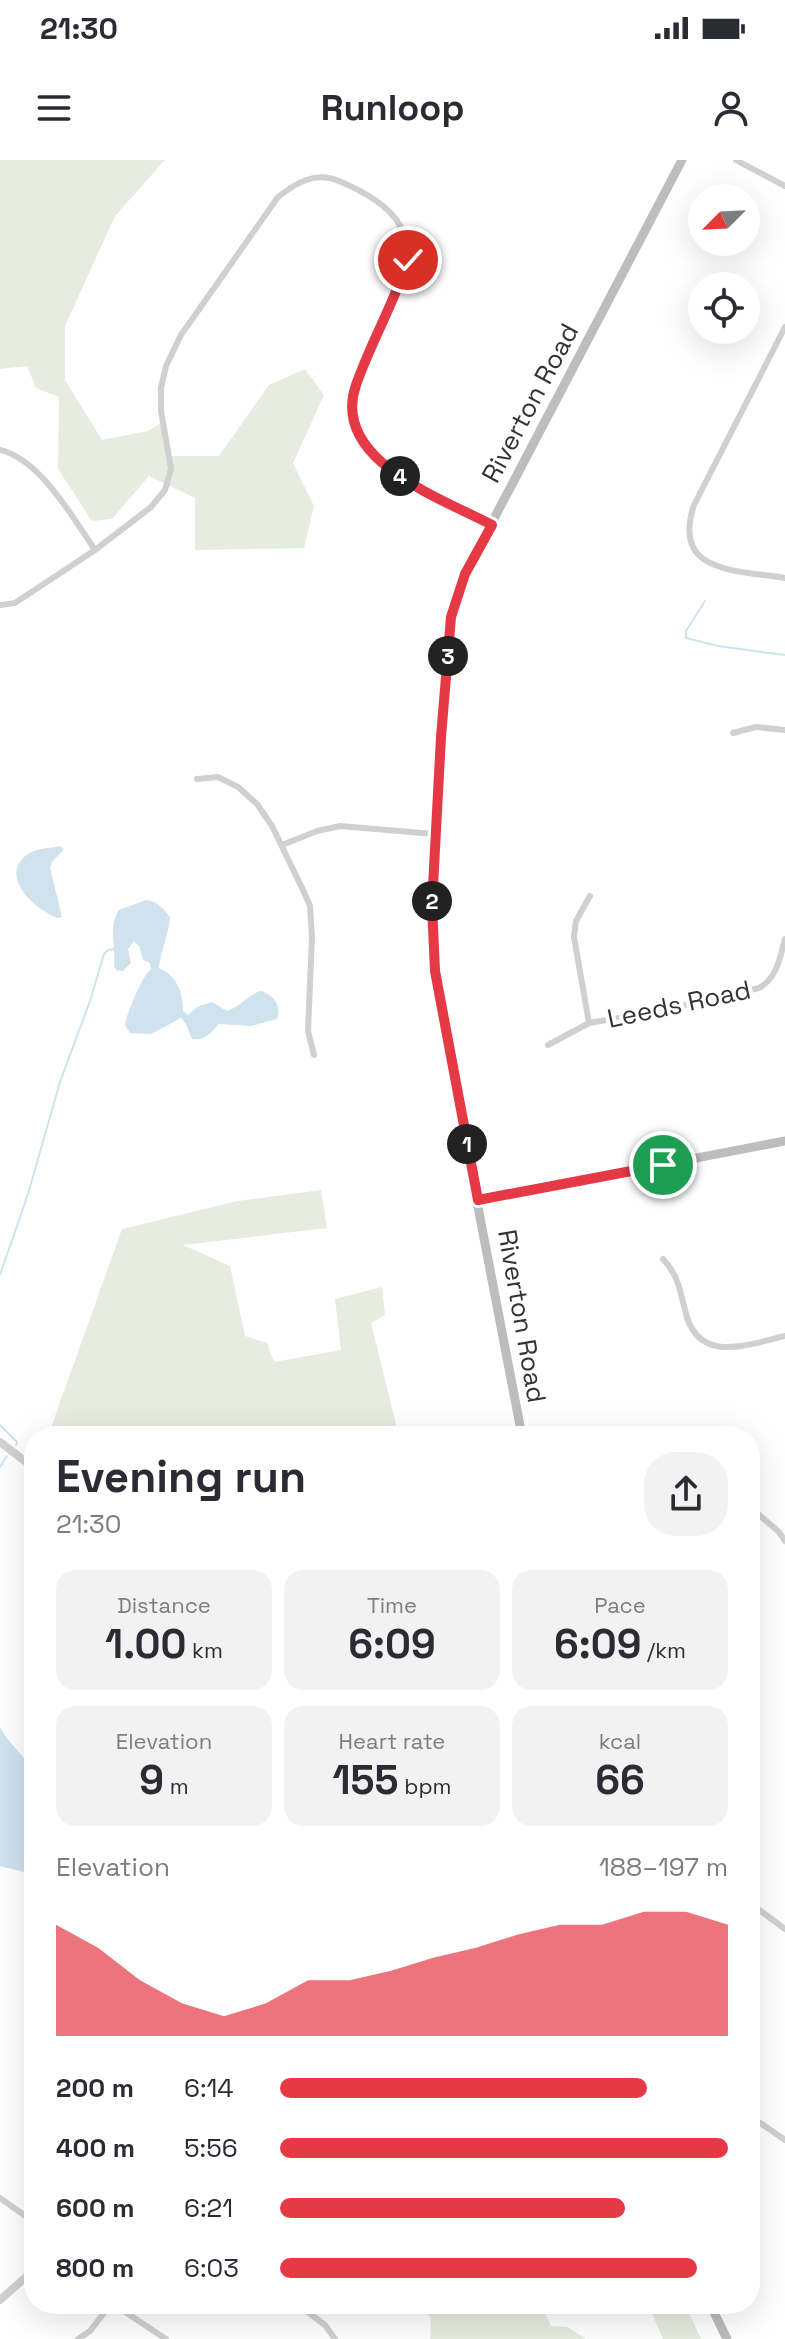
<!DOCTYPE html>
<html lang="en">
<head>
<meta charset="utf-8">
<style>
	body { margin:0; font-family:"Space Grotesk",sans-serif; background:#f2f2f3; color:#2b2b33; height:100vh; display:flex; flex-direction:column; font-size:30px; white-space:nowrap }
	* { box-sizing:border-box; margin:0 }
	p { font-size:26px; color:#7c7c81 }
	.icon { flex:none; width:44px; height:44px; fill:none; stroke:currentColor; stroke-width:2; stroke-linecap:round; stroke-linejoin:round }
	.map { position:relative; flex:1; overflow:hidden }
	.side { position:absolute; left:24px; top:1266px; width:736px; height:888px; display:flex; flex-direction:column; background:#fff; border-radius:32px; box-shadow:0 8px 32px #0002 }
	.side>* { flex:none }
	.needle { width:52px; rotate:246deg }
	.buttons { position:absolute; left:688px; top:24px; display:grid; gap:16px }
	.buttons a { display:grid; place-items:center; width:72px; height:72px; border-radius:50%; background:#fff; box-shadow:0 8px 32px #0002; font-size:40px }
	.pin { position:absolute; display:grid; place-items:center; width:68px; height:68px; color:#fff; margin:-34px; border:4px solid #fff; border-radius:50%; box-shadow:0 2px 8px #0007 }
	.km { position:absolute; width:40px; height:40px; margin:-20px; border-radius:50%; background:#222; color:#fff; font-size:22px; line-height:40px; text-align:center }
	.round { display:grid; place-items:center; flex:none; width:84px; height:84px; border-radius:32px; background:#f2f2f3 }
	.summary { display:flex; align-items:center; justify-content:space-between; height:136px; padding:0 32px }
	h1 { font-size:44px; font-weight:800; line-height:60px }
	.figures { display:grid; grid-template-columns:repeat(3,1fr); gap:12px; height:136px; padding:8px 32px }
	.figures div { display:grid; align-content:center; border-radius:20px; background:#f2f2f3; text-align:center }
	.figures b { font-size:40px; font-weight:800 }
	.figures small { font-size:22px; font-weight:400 }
	.figures p { font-size:22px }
	.chart { height:224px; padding:16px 32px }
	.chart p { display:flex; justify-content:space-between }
	.chart svg { width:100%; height:144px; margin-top:8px; fill:#e63946; opacity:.7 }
	ul { padding:0 32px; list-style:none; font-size:26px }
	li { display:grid; grid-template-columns:128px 96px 1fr; align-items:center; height:60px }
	li i { height:20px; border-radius:10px; background:#e63946 }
	.status { display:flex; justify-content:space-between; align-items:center; height:56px; padding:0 40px; background:#fff; direction:ltr }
	.status svg { height:22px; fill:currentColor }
	header { display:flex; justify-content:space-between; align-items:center; height:104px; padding:0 32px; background:#fff; font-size:36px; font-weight:800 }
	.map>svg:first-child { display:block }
	.green { fill:#e6ecdf }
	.water { fill:#cfe2ee }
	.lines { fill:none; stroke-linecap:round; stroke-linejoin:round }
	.stream { stroke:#cfe2ee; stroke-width:2 }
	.minor { stroke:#d0d0d0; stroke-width:6 }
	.tertiary { stroke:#d0d0d0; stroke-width:8 }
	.secondary { stroke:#bdbdbd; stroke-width:9 }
	.route-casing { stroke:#fff; stroke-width:16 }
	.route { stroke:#e63946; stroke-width:10 }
	.labels { text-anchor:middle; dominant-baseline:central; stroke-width:8; stroke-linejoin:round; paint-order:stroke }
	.street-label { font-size:26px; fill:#333; stroke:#fff }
</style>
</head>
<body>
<div class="status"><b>21:30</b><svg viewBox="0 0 49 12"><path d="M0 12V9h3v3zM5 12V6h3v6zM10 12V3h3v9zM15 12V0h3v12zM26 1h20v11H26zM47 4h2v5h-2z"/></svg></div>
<header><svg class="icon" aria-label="menu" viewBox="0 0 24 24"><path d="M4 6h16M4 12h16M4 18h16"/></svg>Runloop<svg class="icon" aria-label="person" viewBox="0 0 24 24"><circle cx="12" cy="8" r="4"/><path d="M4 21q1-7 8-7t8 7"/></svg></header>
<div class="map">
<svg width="785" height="2179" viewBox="0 0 785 2179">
	<rect width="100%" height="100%" fill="#fff"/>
	<g class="green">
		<polygon points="0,0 165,0 115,56 65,166 65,220 102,280 148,271 163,262 171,296 219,296 269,225 305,209 324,235 293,303 314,346 304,388 195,390 195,338 149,316 112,359 92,361 58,309 59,237 36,228 27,206 0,209"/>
		<polygon points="321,1030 327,1068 183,1085 230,1106 245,1176 267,1183 274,1202 341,1190 335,1139 382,1127 385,1155 371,1163 399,1276 48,1276 122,1069 238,1041"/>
		<polygon points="418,2144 541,2144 551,2166 567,2167 586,2179 430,2179 431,2158"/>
		<polygon points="661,2144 685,2144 701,2179 663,2179 651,2151"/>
	</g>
	<g class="water">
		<path d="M60,686L64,689L52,702L50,708L62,757L58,758C38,751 0,720 24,697C35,687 48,689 60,686Z"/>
		<path d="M146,740C158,741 163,749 170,757C169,775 160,792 159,808C177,816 183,832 183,851L188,855L197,847L212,842L227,851C240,847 253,831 262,831C274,836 282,846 277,859L251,866L219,864C211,872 206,881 192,879L186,864L181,858L151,874L130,873L125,865C127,853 143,814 151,809L150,803L143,800L139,786L134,781L128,789L131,803L123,811L116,810L114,806C116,788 108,766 119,750Z"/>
		<path d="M0,1567C9,1585 27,1596 33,1614C38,1628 34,1687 34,1705L24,1712L0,1706Z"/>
	</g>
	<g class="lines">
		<g class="stream">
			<polyline points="705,441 686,471 686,478 718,486 785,495"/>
			<polyline points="0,1115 28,1034 60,922 90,841 104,794 108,790 116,789"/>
			<polyline points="0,1265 17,1282 16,1285"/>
			<polyline points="0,1307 7,1296"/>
		</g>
		<g class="minor">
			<polyline points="736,0 785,26"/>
			<path d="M785,167L694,345C671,414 737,410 785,418"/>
			<path d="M0,290C40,299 73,358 95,390"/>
			<path d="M0,445L15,443L95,390L151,347L165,330L171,309L161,251V228L166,206L181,175L278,37C296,23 315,11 339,21C446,66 403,118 368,198C357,224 347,246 358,274C373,313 456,345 492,365"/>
			<polyline points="733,573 756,567 785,570"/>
			<polyline points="197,619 218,617 238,627 257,644 272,666 304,732 310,746 312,777 308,871 314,895"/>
			<polyline points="282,685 317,671 340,666 434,674"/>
			<polyline points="589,863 574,777 576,761 590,736"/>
			<path d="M548,885L589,863L654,852L759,828C777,818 780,798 785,779"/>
			<path d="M663,1099C679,1117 679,1128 685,1150C697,1205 746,1185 785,1176"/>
			<polyline points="750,1347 779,1372 785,1381"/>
			<polyline points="750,1743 785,1769"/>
			<polyline points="750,1956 785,1980"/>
			<polyline points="0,2038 34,2062"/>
			<polyline points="113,2144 166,2179"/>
			<polyline points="297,2144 325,2165 335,2179"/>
			<polyline points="78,2179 90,2171 111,2144"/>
		</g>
		<g class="tertiary">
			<polyline points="0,1282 34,1308"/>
			<polyline points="0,2140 34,2110"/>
		</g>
		<g class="secondary">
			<polyline points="478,1040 785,981"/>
			<polyline points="522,1276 458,943 433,786 434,674 441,577 451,457 465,414 682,0"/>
			<polyline points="710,2144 727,2179"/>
		</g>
	</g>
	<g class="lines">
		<defs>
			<path id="route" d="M408,100C394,143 371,182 356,225C330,300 441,338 492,365L465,414L451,457L441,577L432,745L435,811L478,1040L663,1005"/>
		</defs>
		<use href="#route" class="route-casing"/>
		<use href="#route" class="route"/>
	</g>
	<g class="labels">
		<g class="street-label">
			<text transform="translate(530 243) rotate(-62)">Riverton Road</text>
			<text transform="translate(679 844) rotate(-12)">Leeds Road</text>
			<text transform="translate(522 1156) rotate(80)">Riverton Road</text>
		</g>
	</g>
</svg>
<div class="buttons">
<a><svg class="needle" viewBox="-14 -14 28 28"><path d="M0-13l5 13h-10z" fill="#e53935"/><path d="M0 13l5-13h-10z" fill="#7c7c81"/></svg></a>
<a><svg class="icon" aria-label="locate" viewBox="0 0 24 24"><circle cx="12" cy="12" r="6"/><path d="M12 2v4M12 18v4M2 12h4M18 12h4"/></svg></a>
</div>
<div class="pin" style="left:663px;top:1005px;background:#1e9e55"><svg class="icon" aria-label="arrive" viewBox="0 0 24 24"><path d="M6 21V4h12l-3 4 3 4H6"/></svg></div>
<div class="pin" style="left:408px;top:100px;background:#d93025"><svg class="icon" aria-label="check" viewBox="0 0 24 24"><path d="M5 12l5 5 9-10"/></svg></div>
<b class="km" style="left:467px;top:984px">1</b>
<b class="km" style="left:432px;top:741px">2</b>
<b class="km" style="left:448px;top:496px">3</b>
<b class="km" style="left:400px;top:316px">4</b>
<section class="side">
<div class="summary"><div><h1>Evening run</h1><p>21:30</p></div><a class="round"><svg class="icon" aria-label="share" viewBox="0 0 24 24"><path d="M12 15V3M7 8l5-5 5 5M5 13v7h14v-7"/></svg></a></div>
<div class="figures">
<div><p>Distance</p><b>1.00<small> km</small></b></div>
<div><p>Time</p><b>6:09</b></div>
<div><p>Pace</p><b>6:09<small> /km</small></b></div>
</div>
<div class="figures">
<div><p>Elevation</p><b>9<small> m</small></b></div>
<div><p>Heart rate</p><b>155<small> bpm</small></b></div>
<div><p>kcal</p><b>66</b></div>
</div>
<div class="chart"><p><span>Elevation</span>188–197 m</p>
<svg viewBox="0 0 160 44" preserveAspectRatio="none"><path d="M0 44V10L10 17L20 27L30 34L40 38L50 34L60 27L70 27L80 24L90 20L100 17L110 13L120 10L130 10L140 6L150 6L160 10V44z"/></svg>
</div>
<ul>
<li><b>200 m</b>6:14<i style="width:82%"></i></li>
<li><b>400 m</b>5:56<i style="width:100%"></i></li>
<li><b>600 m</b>6:21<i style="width:77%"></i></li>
<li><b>800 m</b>6:03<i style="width:93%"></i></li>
</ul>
</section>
</div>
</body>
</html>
